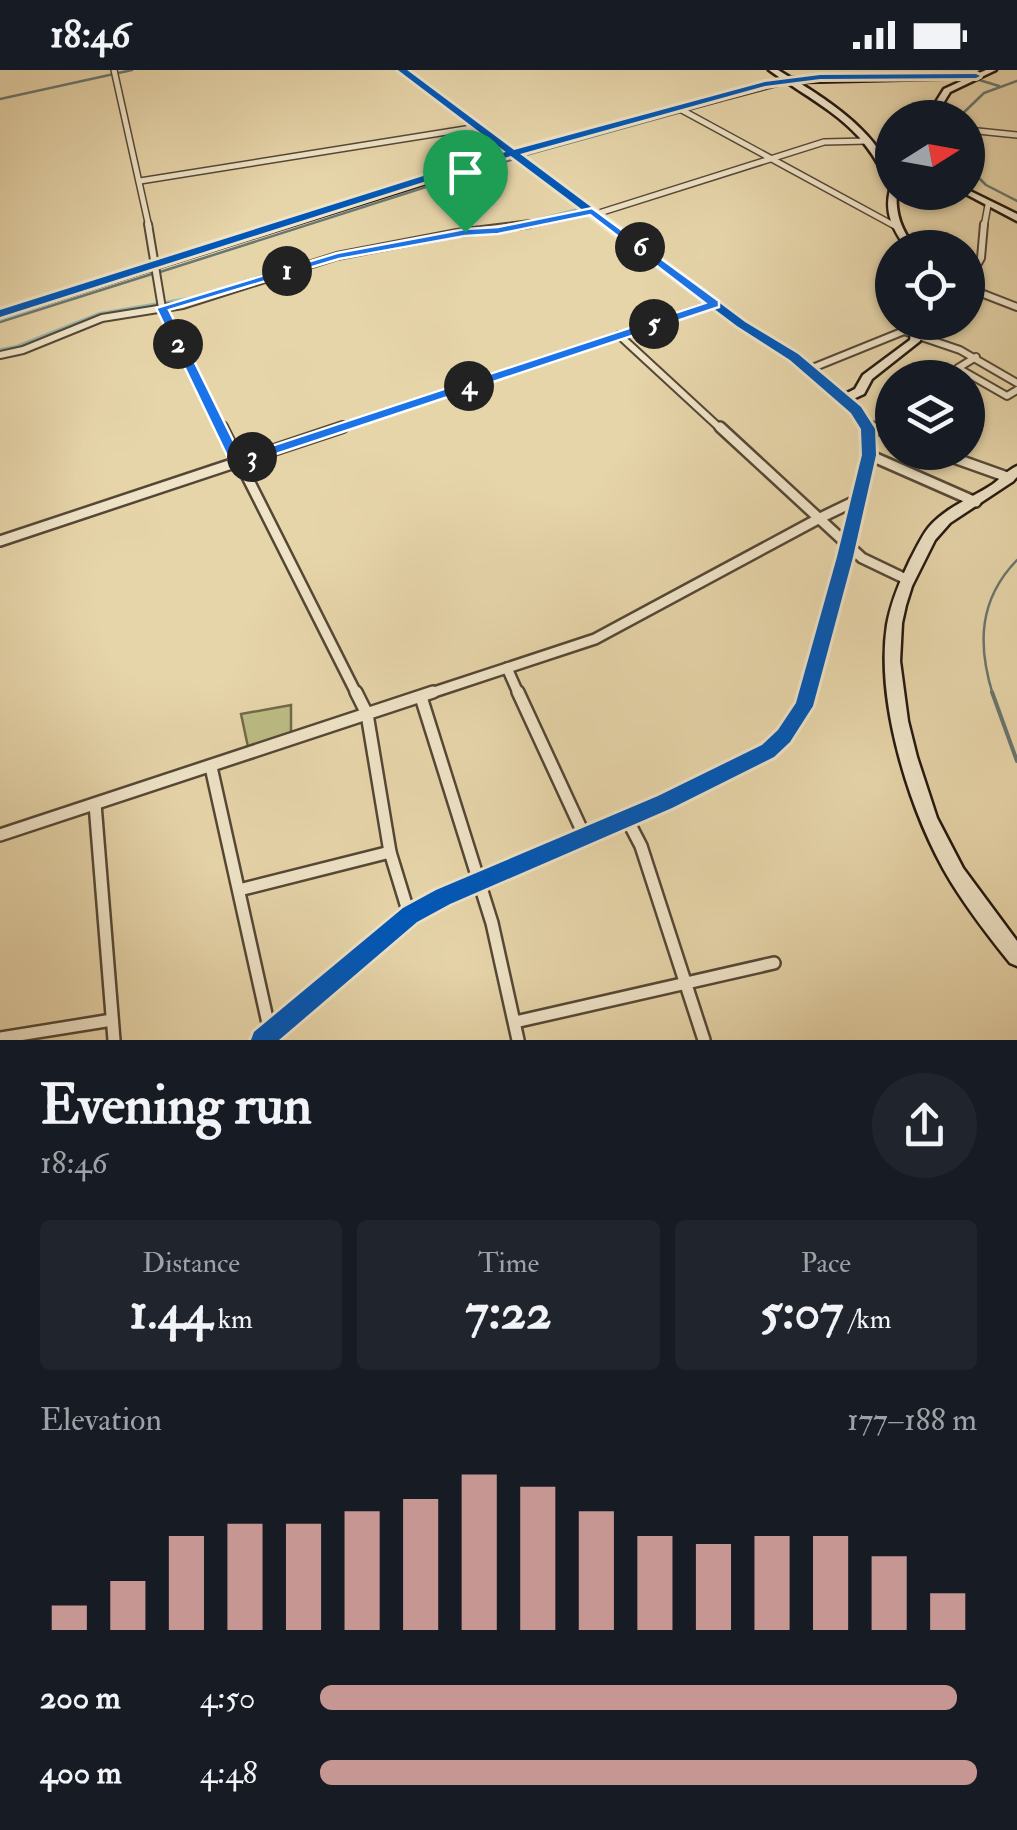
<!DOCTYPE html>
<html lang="en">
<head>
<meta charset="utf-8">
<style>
	body { margin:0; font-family:"IM FELL Double Pica",serif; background:#20242c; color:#f1f3f6; height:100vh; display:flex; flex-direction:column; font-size:38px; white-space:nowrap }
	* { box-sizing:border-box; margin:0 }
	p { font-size:32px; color:#9ea1a6 }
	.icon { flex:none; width:55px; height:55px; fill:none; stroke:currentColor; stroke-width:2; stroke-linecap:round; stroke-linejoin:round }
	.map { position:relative; height:970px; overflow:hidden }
	.panel { display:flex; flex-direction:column; background:#171b24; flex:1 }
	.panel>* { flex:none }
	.needle { width:65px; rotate:79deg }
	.fabs { position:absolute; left:875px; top:30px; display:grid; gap:20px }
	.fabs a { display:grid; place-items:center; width:110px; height:110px; border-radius:50%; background:#171b24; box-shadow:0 2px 8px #0004; font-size:50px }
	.pin { position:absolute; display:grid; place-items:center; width:85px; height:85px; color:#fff; margin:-102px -42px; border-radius:50% 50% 50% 0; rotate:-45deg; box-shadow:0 0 10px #0007 }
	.pin .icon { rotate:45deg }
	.km { position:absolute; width:50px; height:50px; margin:-25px; border-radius:50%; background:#222; color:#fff; font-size:28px; line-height:50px; text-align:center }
	.round { display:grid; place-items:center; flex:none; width:105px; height:105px; border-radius:52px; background:#20242c }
	.summary { display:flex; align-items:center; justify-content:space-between; height:170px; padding:0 40px }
	h1 { font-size:55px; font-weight:700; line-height:75px }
	.metrics { display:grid; grid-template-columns:repeat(3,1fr); gap:15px; height:170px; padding:10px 40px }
	.metrics div { display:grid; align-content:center; border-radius:10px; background:#20242c; text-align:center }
	.metrics b { font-size:50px; font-weight:700 }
	.metrics small { font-size:28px; font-weight:400 }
	.metrics p { font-size:28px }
	.chart { height:280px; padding:20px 40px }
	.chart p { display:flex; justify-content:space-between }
	.chart svg { width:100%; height:180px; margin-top:10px; stroke:#c59692; stroke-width:6 }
	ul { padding:0 40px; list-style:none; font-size:32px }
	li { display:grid; grid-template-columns:160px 120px 1fr; align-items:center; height:75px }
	li i { height:25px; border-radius:12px; background:#c59692 }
	.status { display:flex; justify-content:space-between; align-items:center; height:70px; padding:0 50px; background:#171b24; direction:ltr }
	.status svg { height:28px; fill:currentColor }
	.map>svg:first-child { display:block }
	.green { fill:#bcbc84; stroke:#706a4a; stroke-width:2.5 }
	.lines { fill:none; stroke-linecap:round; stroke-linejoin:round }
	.stream-far1 { stroke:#6a7771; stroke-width:2.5 }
	.stream { stroke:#6a7771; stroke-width:4 }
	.river { fill:#98b7b1; fill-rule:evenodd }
	.street-far3-casing { stroke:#554736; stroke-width:8 }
	.street-far2-casing { stroke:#554736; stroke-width:10 }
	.street-far1-casing { stroke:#554736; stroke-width:14 }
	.street-casing { stroke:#554736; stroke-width:16 }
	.secondary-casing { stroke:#241810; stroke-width:5 }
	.street-far3 { stroke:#efe4c8; stroke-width:5 }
	.street-far2 { stroke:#efe4c8; stroke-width:6 }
	.street-far1 { stroke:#efe4c8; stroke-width:9 }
	.street { stroke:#efe4c8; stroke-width:11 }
	.secondary { fill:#efe4c8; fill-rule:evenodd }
	.cycleway-casing { stroke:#efe4c8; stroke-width:6 }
	.cycleway { fill:#0057b8; fill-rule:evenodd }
	.route { fill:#1a73e8; stroke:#fff; stroke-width:2.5; fill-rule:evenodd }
</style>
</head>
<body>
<div class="status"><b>18:46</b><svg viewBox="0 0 49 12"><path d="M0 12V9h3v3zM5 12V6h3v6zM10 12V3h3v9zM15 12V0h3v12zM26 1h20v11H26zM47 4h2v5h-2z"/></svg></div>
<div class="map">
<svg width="1017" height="970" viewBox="0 0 1017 970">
	<rect width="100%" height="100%" fill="#e7d5aa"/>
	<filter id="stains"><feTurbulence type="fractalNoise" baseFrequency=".002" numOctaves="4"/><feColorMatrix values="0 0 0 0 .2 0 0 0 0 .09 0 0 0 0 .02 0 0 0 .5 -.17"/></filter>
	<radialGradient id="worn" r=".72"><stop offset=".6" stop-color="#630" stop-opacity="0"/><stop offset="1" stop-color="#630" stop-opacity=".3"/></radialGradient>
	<polygon class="green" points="291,635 291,663 248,677 241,644"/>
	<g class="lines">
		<g class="stream-far1">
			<polyline points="407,0 512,80"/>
			<polyline points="976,9 999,16"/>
			<polyline points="0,29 132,0"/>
			<polyline points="958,48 984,23 1017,11"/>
			<polyline points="522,86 721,31"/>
			<polyline points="968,97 986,115 1017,131"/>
			<polyline points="560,122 581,140"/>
			<polyline points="587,144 705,233"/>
			<polyline points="160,202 514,89"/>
			<polyline points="0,252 152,204"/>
			<polyline points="346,352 613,264"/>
			<polyline points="0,466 20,460"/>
			<path d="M993,625C977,574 979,529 1017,490"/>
		</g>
		<polyline class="stream" points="992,622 1017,691"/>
		<g class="river">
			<polygon points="582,137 585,138 585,142 513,158 508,155"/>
			<polygon points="309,146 318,148 0,251 0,244"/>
			<polygon points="309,190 314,193 313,195 194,232 106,247 23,281 0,286 0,278 16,275 99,242 188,227"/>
		</g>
		<defs>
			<g id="street-far3">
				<polyline points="114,0 149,157"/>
				<polyline points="680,39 895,156"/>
				<polyline points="968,60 1017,65"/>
				<polyline points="514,83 790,10"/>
				<polyline points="140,111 478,57"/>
				<polyline points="596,144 824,72 867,71"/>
				<polyline points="518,157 592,141"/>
				<polyline points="984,157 988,135"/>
			</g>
			<g id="street-far2">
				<polyline points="148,154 162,238 223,360"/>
				<polyline points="968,211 981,188 984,154"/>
				<polyline points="968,218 1017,237"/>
				<polyline points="619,265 722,360"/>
				<polyline points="924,266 938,252"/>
				<polyline points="0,285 23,280 102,248 183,235 337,186 457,163 530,154"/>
				<polyline points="976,287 958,298 1007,326 1017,320"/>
				<polyline points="810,299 904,261 960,280 1017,313"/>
				<polyline points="868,356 879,360"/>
				<polyline points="335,360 714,234"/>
			</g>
			<g id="street-far1">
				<polyline points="222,357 357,625"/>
				<polyline points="720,357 862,488 908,510"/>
				<polyline points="872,357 892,364"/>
				<polyline points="937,382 1010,408"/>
				<polyline points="869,385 976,432"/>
				<polyline points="0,471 343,357"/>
				<polyline points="507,598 519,625"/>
				<polyline points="425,625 595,569 818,449 851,433 860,433"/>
			</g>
			<g id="street">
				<polyline points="356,622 367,644 390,782 409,844"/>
				<polyline points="518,622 585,767"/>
				<polyline points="421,627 492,853 518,970"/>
				<polyline points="211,697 270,962"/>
				<polyline points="95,734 114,970"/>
				<polyline points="627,749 641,776 704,970"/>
				<polyline points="0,765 433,622"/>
				<polyline points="239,820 390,782"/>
				<polyline points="515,952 774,893"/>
				<polyline points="0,968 112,950"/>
			</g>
			<g id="secondary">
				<polygon points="398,0 406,0 745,252 798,285 845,324 855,319 863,305 910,270 913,252 923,252 920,271 872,309 864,324 851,330 860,337 874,359 875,385 852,487 812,636 790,671 774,686 671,738 450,834 417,852 278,970 252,970 255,963 403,838 436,820 659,726 762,676 778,661 797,634 838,487 863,385 862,359 852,342 790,289 737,256 512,86 0,247 0,241 507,83"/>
				<path d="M769,0H778L791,8L977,4L986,0H996L950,22L934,48H926L944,19L968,8L798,12C832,33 895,75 892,120C886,114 885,108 881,100C876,88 867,77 859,67C833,39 799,22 769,0Z"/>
				<path d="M890,120L897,122C895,145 902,160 915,178H906C893,159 884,143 890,120Z"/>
				<polygon points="968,120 1017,144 1017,151 962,122 968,122"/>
				<path d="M1017,396V407L1012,412L950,453L935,470L912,516L906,535L902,553L900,591L908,651L917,687L937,748L963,798L1017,871V896L1010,893C989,867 969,841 951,812C911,746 875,633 887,555C891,532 900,511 910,490C916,479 921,467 929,457C946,437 972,428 993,414C1001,408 1008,400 1017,396Z"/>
			</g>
		</defs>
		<use href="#street-far3" class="street-far3-casing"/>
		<use href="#street-far2" class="street-far2-casing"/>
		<use href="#street-far1" class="street-far1-casing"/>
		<use href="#street" class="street-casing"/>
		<use href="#secondary" class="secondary-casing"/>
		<use href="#street-far3" class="street-far3"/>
		<use href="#street-far2" class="street-far2"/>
		<use href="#street-far1" class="street-far1"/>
		<use href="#street" class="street"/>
		<use href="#secondary" class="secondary"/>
		<defs>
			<polygon id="cycleway" points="398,0 407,0 514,80 765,12 820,5 976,4 980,6 976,8 820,9 765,16 520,84 745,252 798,284 861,337 875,359 876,385 853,487 813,636 790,672 774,687 672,738 450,834 417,852 279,970 251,970 254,962 403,838 436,820 658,726 762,675 778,660 796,633 837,487 862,385 861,359 851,343 790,290 737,256 511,86 461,100 0,247 0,240 455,96 506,82"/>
		</defs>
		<use href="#cycleway" class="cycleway-casing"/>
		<use href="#cycleway" class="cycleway"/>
	</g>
	<path class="route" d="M592,138L719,231V237L237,397L230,392L156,238L337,183L465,159L498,157ZM590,145L705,233L241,386L169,240L339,189L465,166L498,164Z"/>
	<rect width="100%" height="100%" filter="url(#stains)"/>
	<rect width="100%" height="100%" fill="url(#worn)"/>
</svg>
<div class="fabs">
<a><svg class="needle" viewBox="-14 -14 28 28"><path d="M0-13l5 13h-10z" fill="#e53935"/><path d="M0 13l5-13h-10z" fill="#9ea1a6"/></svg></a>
<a><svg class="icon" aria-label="locate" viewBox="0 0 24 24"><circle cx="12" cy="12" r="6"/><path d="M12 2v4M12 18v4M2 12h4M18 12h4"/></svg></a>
<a><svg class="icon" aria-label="layers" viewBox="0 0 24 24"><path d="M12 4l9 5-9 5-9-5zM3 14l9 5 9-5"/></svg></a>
</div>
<div class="pin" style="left:465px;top:162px;background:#1e9e55"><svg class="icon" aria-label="arrive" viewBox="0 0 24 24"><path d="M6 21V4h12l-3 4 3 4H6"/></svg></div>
<b class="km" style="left:287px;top:201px">1</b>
<b class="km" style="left:178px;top:274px">2</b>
<b class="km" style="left:252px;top:387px">3</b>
<b class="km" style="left:469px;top:316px">4</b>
<b class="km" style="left:654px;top:254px">5</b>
<b class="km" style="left:640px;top:177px">6</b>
</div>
<section class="panel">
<div class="summary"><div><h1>Evening run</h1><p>18:46</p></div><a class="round"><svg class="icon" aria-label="share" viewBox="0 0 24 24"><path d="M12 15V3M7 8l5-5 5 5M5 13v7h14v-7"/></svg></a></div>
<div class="metrics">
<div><p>Distance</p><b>1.44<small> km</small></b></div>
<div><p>Time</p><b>7:22</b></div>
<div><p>Pace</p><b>5:07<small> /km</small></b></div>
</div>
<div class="chart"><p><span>Elevation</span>177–188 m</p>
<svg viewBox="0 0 160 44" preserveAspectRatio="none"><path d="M5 44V38M15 44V32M25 44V21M35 44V18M45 44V18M55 44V15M65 44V12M75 44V6M85 44V9M95 44V15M105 44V21M115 44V23M125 44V21M135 44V21M145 44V26M155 44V35"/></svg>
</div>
<ul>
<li><b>200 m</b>4:50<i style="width:97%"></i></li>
<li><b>400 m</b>4:48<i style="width:100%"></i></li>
</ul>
</section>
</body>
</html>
